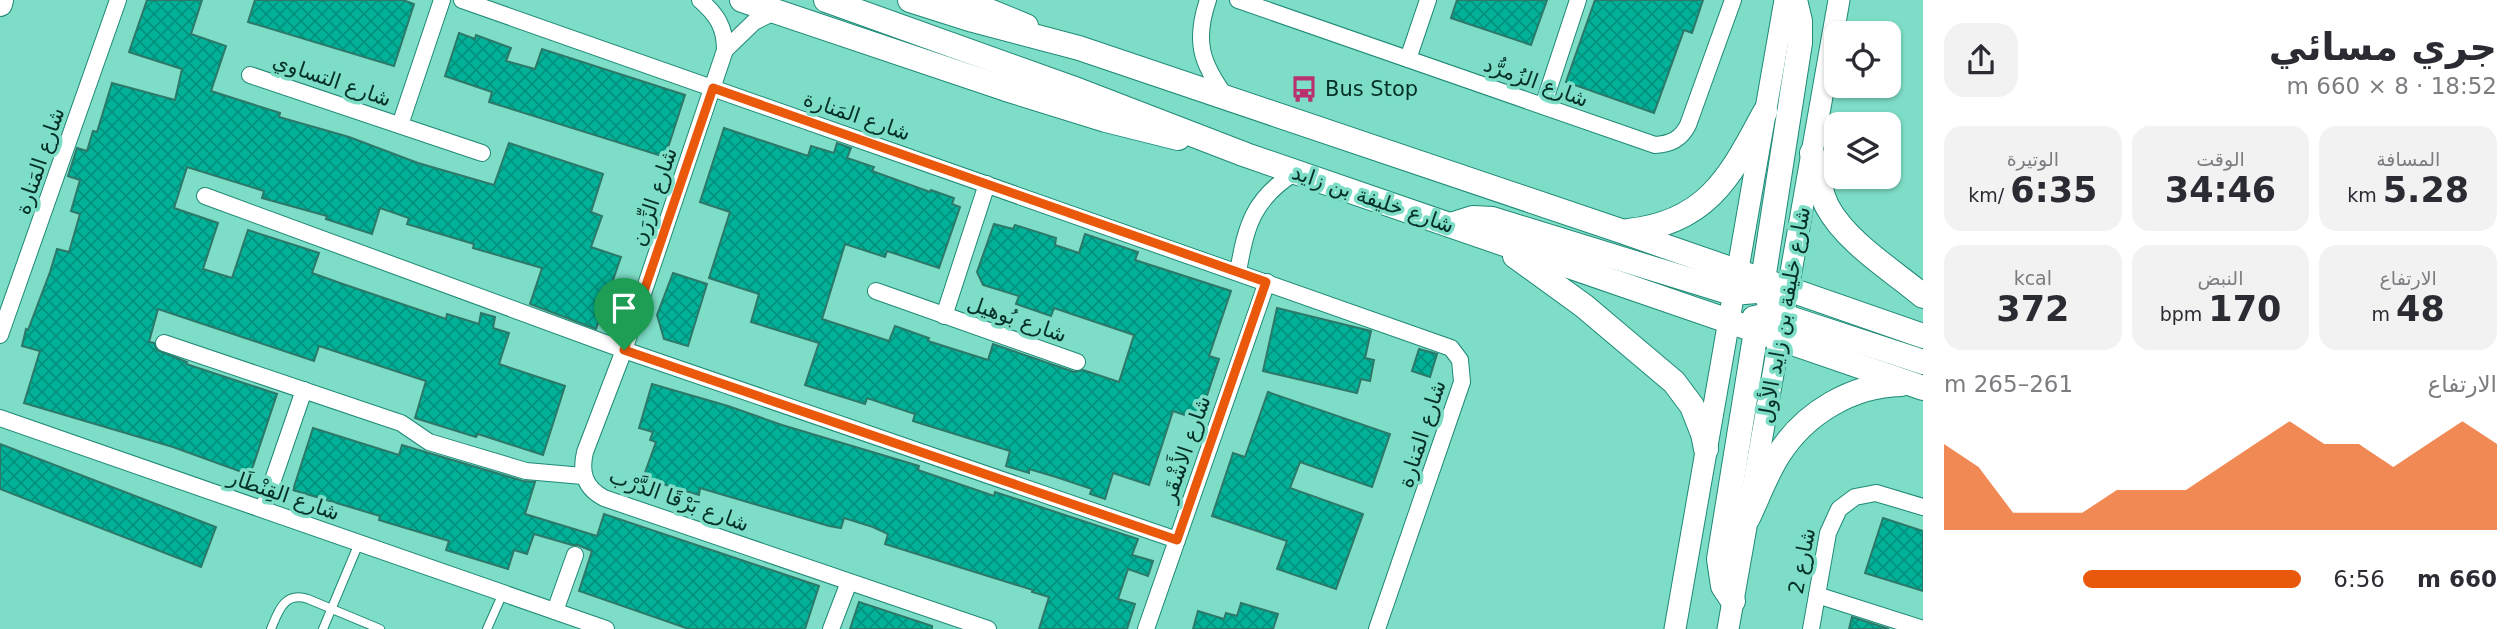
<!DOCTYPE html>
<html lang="ar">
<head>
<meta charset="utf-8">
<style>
	body { margin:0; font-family:"DejaVu Sans",Vazirmatn,sans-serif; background:#f2f2f3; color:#2b2b33; direction:rtl; height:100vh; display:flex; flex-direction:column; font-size:26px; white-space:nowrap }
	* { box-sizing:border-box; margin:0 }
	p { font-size:23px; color:#7c7c81 }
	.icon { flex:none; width:38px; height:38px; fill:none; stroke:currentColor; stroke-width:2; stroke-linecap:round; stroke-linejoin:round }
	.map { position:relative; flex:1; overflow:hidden; direction:ltr }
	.sheet { display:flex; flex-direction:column; background:#fff; width:595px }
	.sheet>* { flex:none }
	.tools { position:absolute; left:1824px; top:21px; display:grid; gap:14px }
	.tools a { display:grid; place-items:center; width:77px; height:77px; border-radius:14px; background:#fff; box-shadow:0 2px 5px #0004; font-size:35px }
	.pin { position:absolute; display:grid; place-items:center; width:60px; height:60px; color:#fff; margin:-72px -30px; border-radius:50% 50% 50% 0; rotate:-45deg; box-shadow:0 0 7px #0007 }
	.pin .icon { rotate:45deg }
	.round { display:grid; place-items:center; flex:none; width:74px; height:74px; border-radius:21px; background:#f2f2f3 }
	.overview { display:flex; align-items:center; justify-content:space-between; height:119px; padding:0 21px }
	h1 { font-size:38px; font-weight:600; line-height:52px }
	.stats { display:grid; grid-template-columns:repeat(3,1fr); gap:10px; height:119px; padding:7px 21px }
	.stats div { display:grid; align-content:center; border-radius:18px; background:#f2f2f3; text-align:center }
	.stats b { font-size:35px; font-weight:600 }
	.stats small { font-size:19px; font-weight:400 }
	.stats p { font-size:19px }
	.chart { height:196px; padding:14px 21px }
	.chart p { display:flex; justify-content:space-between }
	.chart svg { width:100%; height:126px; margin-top:7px; fill:#ea580c; opacity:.7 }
	ul { padding:0 21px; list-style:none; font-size:23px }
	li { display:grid; grid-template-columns:112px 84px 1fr; align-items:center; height:52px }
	li i { height:18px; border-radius:9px; background:#ea580c }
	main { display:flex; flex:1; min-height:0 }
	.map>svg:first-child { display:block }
	.building { fill:url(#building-cross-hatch); stroke:#2d7869; stroke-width:2 }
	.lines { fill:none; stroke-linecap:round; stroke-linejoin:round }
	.service-casing { stroke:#1e8976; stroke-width:10 }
	.minor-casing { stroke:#1e8976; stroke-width:18 }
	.secondary-casing { stroke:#1e8976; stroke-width:23 }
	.primary-casing { stroke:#1e8976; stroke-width:26 }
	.trunk-casing { stroke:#1e8976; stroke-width:26 }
	.service { stroke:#fff; stroke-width:8 }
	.minor { stroke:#fff; stroke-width:16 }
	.secondary { stroke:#fff; stroke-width:21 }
	.primary { stroke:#fff; stroke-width:24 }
	.trunk { stroke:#fff; stroke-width:24 }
	.route-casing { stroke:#fff; stroke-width:14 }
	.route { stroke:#ea580c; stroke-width:9 }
	.labels { text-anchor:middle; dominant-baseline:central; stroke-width:7; stroke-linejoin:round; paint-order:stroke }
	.street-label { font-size:21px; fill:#043028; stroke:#7dddc7 }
	.poi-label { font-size:21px; fill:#043028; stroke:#7dddc7; text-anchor:start }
</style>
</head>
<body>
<main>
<section class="sheet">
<div class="overview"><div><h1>جري مسائي</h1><p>18:52 · 8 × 660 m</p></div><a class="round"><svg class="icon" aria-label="share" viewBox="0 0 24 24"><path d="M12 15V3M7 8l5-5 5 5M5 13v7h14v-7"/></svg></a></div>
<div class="stats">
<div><p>المسافة</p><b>5.28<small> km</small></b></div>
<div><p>الوقت</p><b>34:46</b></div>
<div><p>الوتيرة</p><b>6:35<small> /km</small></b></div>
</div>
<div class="stats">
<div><p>الارتفاع</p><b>48<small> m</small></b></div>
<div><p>النبض</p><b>170<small> bpm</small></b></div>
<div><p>kcal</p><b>372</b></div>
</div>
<div class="chart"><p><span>الارتفاع</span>261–265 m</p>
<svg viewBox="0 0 160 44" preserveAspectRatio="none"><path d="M0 44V14L10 22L20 38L30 38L40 38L50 30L60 30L70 30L80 22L90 14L100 6L110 14L120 14L130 22L140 14L150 6L160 14V44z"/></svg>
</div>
<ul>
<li><b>660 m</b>6:56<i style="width:61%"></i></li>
</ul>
</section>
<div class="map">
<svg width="1923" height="629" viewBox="0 0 1923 629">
	<defs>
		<pattern id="building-cross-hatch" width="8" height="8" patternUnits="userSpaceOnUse" patternTransform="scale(1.75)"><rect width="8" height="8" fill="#02b298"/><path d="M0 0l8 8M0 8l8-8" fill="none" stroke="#02917c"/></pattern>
	</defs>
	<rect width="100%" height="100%" fill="#7dddc7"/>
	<g class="building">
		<polygon points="147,0 202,0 191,34 226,46 211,91 280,113 279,117 349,137 418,163 494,185 509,143 603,174 591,212 602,216 591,247 621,257 596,329 530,304 542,268 473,248 474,244 407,224 409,218 380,208 372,234 326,219 327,216 262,198 264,191 187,167 174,208 218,223 203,269 232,278 248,230 319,253 312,273 340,283 446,319 447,314 479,324 481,313 495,317 493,328 509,333 499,364 565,386 543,455 478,434 476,437 415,418 426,381 319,346 314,361 158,309 149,342 154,343 157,350 187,362 186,364 277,394 250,475 173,447 24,403 40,351 22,346 26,329 28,330 50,272 57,249 69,252 80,214 71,211 80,180 68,176 77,148 87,151 93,131 97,132 112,83 175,100 182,69 129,52"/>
		<polygon points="255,0 403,0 414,4 394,66 248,22"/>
		<polygon points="1457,0 1547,0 1531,45 1451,18"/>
		<polygon points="1595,0 1703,0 1692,33 1684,30 1654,113 1566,82"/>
		<polygon points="459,33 475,39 476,35 511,48 506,61 535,69 542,49 685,95 665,157 489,102 492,92 445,76"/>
		<polygon points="724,128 808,156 811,146 834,153 837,143 851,148 847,158 874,167 872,171 930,192 931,190 954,198 952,204 960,207 939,268 887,251 885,257 845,244 822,319 889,341 895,326 929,338 928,341 988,360 993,344 1074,372 1083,370 1119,382 1134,335 1054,308 1051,316 1016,304 1019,296 983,285 977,272 994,224 1013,229 1015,225 1056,238 1055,245 1079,253 1085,234 1138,252 1135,260 1231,291 1209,356 1219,359 1199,420 1173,411 1149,485 1113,473 1105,499 1090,494 1092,489 1056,477 1029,469 1029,473 1006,466 1010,451 913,421 915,414 867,398 865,404 805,385 819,343 751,322 759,294 709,278 730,212 700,202"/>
		<polygon points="673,273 707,284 688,346 664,339 657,315"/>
		<polygon points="1277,308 1371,331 1365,358 1374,360 1370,381 1361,379 1357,393 1263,371"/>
		<polygon points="1419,349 1437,354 1430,377 1412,371"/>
		<polygon points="652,384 728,406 782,425 919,466 918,470 994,496 995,492 1138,539 1132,555 1153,561 1148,576 1128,569 1118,599 1135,604 1127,629 1039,629 1049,597 1032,592 1033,590 885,544 888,534 873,527 844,518 841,528 829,526 700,488 699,495 643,478 656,442 650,440 653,432 639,428"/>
		<polygon points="1268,392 1390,434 1372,487 1300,462 1290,488 1363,514 1336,589 1277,569 1287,541 1212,516 1233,453 1245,457"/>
		<polygon points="313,428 399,455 402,445 523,481 535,482 525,514 597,536 604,514 819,586 805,629 689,629 579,591 592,551 578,545 572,545 534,534 527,554 514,550 508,569 446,550 449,541 379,520 380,516 293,490"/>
		<polygon points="0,444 216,527 201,567 0,489"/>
		<polygon points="1883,518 1923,531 1923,591 1865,573"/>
		<polygon points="859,602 932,626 932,629 850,629"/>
		<polygon points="1241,603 1278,614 1273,629 1193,629 1198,611 1224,619 1226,613 1237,616"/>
		<polygon points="1852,617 1889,629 1849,629"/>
	</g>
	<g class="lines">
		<defs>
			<g id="service">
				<path d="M271,629C278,612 284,591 308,599L380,629"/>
				<polyline points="323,629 359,543"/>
				<polyline points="487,629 503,593"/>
			</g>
			<g id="minor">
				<polyline points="462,0 1451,348 1460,360 1462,382 1377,629"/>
				<path d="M700,0C717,15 725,27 725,50L624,350L585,452C580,473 585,488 604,498L988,629"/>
				<path d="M1208,0C1194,41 1201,63 1226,97"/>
				<path d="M1238,0L1655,145C1671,144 1681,139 1688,125L1733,0"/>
				<polyline points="725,50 754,22 776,11"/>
				<polyline points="1408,59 1428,0"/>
				<polyline points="250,75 482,153"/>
				<polyline points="1543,106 1578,0"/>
				<polyline points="400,125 442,0"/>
				<polyline points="205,196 624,350 1177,540"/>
				<path d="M1238,272C1246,226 1253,198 1296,172"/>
				<polyline points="876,291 1077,362"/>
				<polyline points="944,316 987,184"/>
				<polyline points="0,335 118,0"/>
				<polyline points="164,343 389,419 401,423 429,442 526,471 583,476"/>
				<polyline points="0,418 606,629"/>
				<polyline points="263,509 304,390"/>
				<polyline points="1817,595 1923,629"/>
				<polyline points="555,611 575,555"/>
				<polyline points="831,629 849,582"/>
				<polyline points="1146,629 1267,282"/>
				<polyline points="1811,629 1828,533 1839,509 1855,497 1876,493 1923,507"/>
			</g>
			<g id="secondary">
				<polyline points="1675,629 1785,0"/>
				<polyline points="1728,629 1839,0"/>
			</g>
			<g id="primary">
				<polyline points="742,0 1006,89 1106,120 1178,138"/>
				<polyline points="962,0 1026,26"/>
				<polyline points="0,4 1,0"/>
			</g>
			<g id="trunk">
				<polyline points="826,0 1072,88 1246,155 1923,388"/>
				<polyline points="910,0 973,20 1079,48 1624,232 1923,336"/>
				<path d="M1812,153C1816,171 1819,189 1827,206C1846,242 1892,270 1923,296"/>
				<polyline points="1451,225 1473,218 1492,219 1732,293 1783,289"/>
				<path d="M1628,231C1708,223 1731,175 1765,112"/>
				<polyline points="1515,256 1584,306 1674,382 1692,406 1703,434 1706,449"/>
				<polyline points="1759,317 1783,316 1923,362"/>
				<polyline points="1779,339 1763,280 1800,43 1800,21 1795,0"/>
				<path d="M1748,518C1758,497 1766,474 1779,454C1805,413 1852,385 1901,384"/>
				<polyline points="1733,601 1723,586 1719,559 1756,331 1754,318"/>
			</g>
		</defs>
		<use href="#service" class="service-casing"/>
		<use href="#minor" class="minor-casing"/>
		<use href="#secondary" class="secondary-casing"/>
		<use href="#primary" class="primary-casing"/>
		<use href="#trunk" class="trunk-casing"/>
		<use href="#service" class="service"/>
		<use href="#minor" class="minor"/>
		<use href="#secondary" class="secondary"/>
		<use href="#primary" class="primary"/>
		<use href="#trunk" class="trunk"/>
	</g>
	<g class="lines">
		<defs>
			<polygon id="route" points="713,88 1266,282 1177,540 624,350"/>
		</defs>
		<use href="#route" class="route-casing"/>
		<use href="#route" class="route"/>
	</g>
	<defs>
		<symbol id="bus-bare" viewBox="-9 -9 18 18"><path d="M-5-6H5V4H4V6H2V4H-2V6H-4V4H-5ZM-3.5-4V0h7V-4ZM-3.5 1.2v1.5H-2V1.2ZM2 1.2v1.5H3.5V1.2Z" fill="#ba316f" stroke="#7dddc7" stroke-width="2.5" paint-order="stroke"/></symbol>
	</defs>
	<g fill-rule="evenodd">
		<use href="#bus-bare" x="1285" y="70" width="38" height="38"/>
	</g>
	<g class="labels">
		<g class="street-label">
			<text transform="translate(332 80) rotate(19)">شارع التساوي</text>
			<text transform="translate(1536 82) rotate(20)">شارع الزُمرُّد</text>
			<text transform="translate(857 116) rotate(19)">شارع المَنارة</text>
			<text transform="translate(40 161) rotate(-71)">شارع المَنارة</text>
			<text transform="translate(654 197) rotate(-71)">شارع الزِّرَن</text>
			<text transform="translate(1373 199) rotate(19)">شارع خليفة بن زايد</text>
			<text transform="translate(1784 315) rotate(-80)">شارع خليفة بن زايد الأول</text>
			<text transform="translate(1017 319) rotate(19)">شارع بُوهيل</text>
			<text transform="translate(1422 434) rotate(-72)">شارع المَنارة</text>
			<text transform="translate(1186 449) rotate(-71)">شارع الأَشْقَر</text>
			<text transform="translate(284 495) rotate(19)">شارع القِنْطَار</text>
			<text transform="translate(679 500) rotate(20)">شارع بَرْقَا الدَّرْب</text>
			<text transform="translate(1802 561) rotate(-79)">شارع 2</text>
		</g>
		<g class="poi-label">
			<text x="1325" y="89">Bus Stop</text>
		</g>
	</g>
</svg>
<div class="tools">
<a><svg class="icon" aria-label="locate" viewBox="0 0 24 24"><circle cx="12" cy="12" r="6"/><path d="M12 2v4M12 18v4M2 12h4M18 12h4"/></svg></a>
<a><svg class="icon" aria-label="layers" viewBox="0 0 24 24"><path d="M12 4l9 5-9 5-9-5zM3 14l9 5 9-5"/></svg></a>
</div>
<div class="pin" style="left:624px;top:350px;background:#1e9e55"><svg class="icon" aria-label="arrive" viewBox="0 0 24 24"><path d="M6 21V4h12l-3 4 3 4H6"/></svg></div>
</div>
</main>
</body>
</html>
